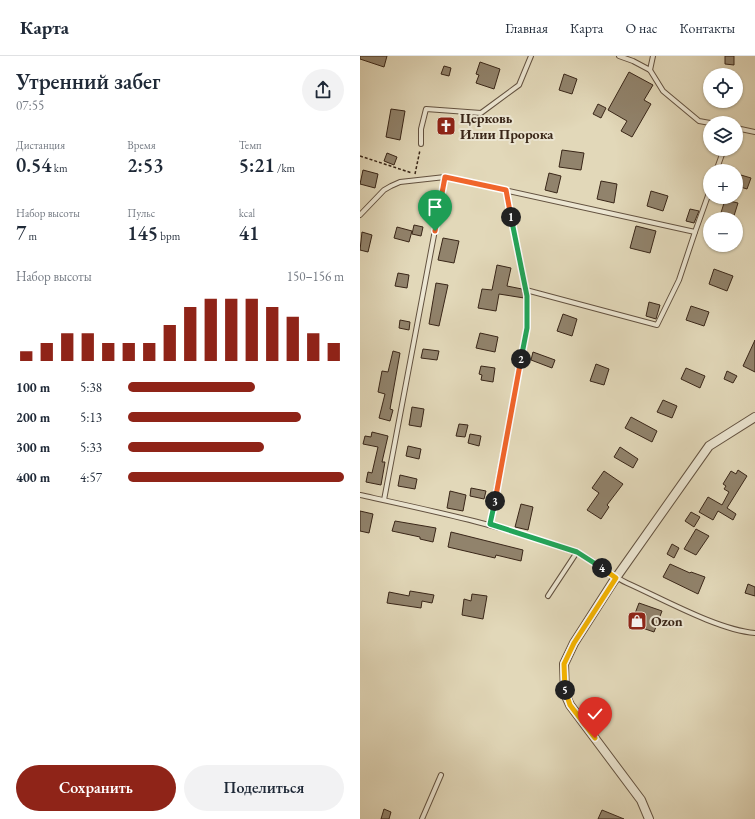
<!DOCTYPE html>
<html lang="ru">
<head>
<meta charset="utf-8">
<style>
	body { margin:0; font-family:"EB Garamond",serif; background:#f2f2f3; color:#1f2937; height:100vh; display:flex; flex-direction:column; font-size:15px; white-space:nowrap }
	* { box-sizing:border-box; margin:0 }
	p { font-size:13px; color:#747a83 }
	.icon { flex:none; width:22px; height:22px; fill:none; stroke:currentColor; stroke-width:2; stroke-linecap:round; stroke-linejoin:round }
	.map { position:relative; flex:1; overflow:hidden }
	.sheet { display:flex; flex-direction:column; background:#fff; width:360px }
	.sheet>* { flex:none }
	.fabs { position:absolute; left:343px; top:12px; display:grid; gap:8px }
	.fabs a { display:grid; place-items:center; width:40px; height:40px; border-radius:50%; background:#fff; box-shadow:0 1px 3px #0004; font-size:20px }
	.pin { position:absolute; display:grid; place-items:center; width:34px; height:34px; color:#fff; margin:-41px -17px; border-radius:50% 50% 50% 0; rotate:-45deg; box-shadow:0 0 4px #0007 }
	.pin .icon { rotate:45deg }
	.km { position:absolute; width:20px; height:20px; margin:-10px; border-radius:50%; background:#222; color:#fff; font-size:11px; line-height:20px; text-align:center }
	.round { display:grid; place-items:center; flex:none; width:42px; height:42px; border-radius:21px; background:#f2f2f3 }
	.headline { display:flex; align-items:center; justify-content:space-between; height:68px; padding:0 16px }
	h1 { font-size:22px; font-weight:600; line-height:30px }
	.figures { display:grid; grid-template-columns:repeat(3,1fr); gap:6px; height:68px; padding:4px 16px }
	.figures div { display:grid; align-content:center }
	.figures b { font-size:20px; font-weight:600 }
	.figures small { font-size:11px; font-weight:400 }
	.figures p { font-size:11px }
	.chart { height:112px; padding:8px 16px }
	.chart p { display:flex; justify-content:space-between }
	.chart svg { width:100%; height:72px; margin-top:4px; stroke:#8f2418; stroke-width:6 }
	.cta { display:flex; gap:8px; margin-top:auto; padding:8px 16px }
	.cta a { flex:1; height:46px; border-radius:24px; background:#8f2418; color:#fff; font-size:16px; font-weight:600; line-height:46px; text-align:center }
	.cta a+a { background:#f2f2f3; color:#1f2937 }
	ul { padding:0 16px; list-style:none; font-size:13px }
	li { display:grid; grid-template-columns:64px 48px 1fr; align-items:center; height:30px }
	li i { height:10px; border-radius:5px; background:#8f2418 }
	header { display:flex; align-items:center; gap:24px; box-sizing:border-box; height:56px; padding:0 20px; background:#fff; border-bottom:1px solid #e0e1e3 }
	header strong { font-size:19px }
	nav { display:flex; gap:22px; margin-inline-start:auto; font-size:14px }
	main { display:flex; flex:1; min-height:0 }
	.map>svg:first-child { display:block }
	.building { fill:#91836c; stroke:#392618 }
	.lines { fill:none; stroke-linecap:round; stroke-linejoin:round }
	.lane-casing { stroke:#635240; stroke-width:6 }
	.street-casing { stroke:#635240; stroke-width:10 }
	.path { stroke:#392618; stroke-width:1.5; stroke-dasharray:3 2; stroke-linecap:butt }
	.lane { stroke:#ece6d2; stroke-width:4 }
	.street { stroke:#ece6d2; stroke-width:8 }
	.split-1-casing { stroke:#fff; stroke-width:8 }
	.split-2-casing { stroke:#fff; stroke-width:8 }
	.split-3-casing { stroke:#fff; stroke-width:8 }
	.split-4-casing { stroke:#fff; stroke-width:8 }
	.split-5-casing { stroke:#fff; stroke-width:8 }
	.split-6-casing { stroke:#fff; stroke-width:8 }
	.split-1 { stroke:#f0652b; stroke-width:5 }
	.split-2 { stroke:#22a559; stroke-width:5 }
	.split-3 { stroke:#f0652b; stroke-width:5 }
	.split-4 { stroke:#22a559; stroke-width:5 }
	.split-5 { stroke:#f5b400; stroke-width:5 }
	.split-6 { stroke:#f5b400; stroke-width:5 }
	.labels { text-anchor:middle; dominant-baseline:central; stroke-width:4; stroke-linejoin:round; paint-order:stroke }
	.poi-label { font-size:14px; font-weight:bold; fill:#392618; stroke:#ece6d2; text-anchor:start }
</style>
</head>
<body>
<header>
<strong>Карта</strong>
<nav><a>Главная</a><a>Карта</a><a>О нас</a><a>Контакты</a></nav>
</header>
<main>
<section class="sheet">
<div class="headline"><div><h1>Утренний забег</h1><p>07:55</p></div><a class="round"><svg class="icon" aria-label="share" viewBox="0 0 24 24"><path d="M12 15V3M7 8l5-5 5 5M5 13v7h14v-7"/></svg></a></div>
<div class="figures">
<div><p>Дистанция</p><b>0.54<small> km</small></b></div>
<div><p>Время</p><b>2:53</b></div>
<div><p>Темп</p><b>5:21<small> /km</small></b></div>
</div>
<div class="figures">
<div><p>Набор высоты</p><b>7<small> m</small></b></div>
<div><p>Пульс</p><b>145<small> bpm</small></b></div>
<div><p>kcal</p><b>41</b></div>
</div>
<div class="chart"><p><span>Набор высоты</span>150–156 m</p>
<svg viewBox="0 0 160 44" preserveAspectRatio="none"><path d="M5 44V38M15 44V33M25 44V27M35 44V27M45 44V33M55 44V33M65 44V33M75 44V22M85 44V11M95 44V6M105 44V6M115 44V6M125 44V11M135 44V17M145 44V27M155 44V33"/></svg>
</div>
<ul>
<li><b>100 m</b>5:38<i style="width:59%"></i></li>
<li><b>200 m</b>5:13<i style="width:80%"></i></li>
<li><b>300 m</b>5:33<i style="width:63%"></i></li>
<li><b>400 m</b>4:57<i style="width:100%"></i></li>
</ul>
<div class="cta"><a>Сохранить</a><a>Поделиться</a></div>
</section>
<div class="map">
<svg width="395" height="763" viewBox="0 0 395 763">
	<rect width="100%" height="100%" fill="#e2d8b9"/>
	<filter id="stains"><feTurbulence type="fractalNoise" baseFrequency=".005" numOctaves="4"/><feColorMatrix values="0 0 0 0 .2 0 0 0 0 .09 0 0 0 0 .02 0 0 0 .5 -.17"/></filter>
	<radialGradient id="worn" r=".72"><stop offset=".6" stop-color="#630" stop-opacity="0"/><stop offset="1" stop-color="#630" stop-opacity=".3"/></radialGradient>
	<g class="building">
		<polygon points="0,0 27,0 24,11 0,3"/>
		<polygon points="365,0 374,0 374,9 365,8"/>
		<polygon points="120,6 140,13 134,33 116,27 119,19 116,18"/>
		<polygon points="84,10 91,12 89,20 81,18"/>
		<polygon points="269,16 293,29 284,44 291,48 272,81 261,75 267,65 248,54"/>
		<polygon points="204,18 217,23 212,38 199,34"/>
		<polygon points="238,48 246,52 241,62 233,58"/>
		<polygon points="31,53 45,55 40,84 26,81"/>
		<polygon points="202,94 224,97 221,114 199,111"/>
		<polygon points="27,97 37,101 34,109 24,105"/>
		<polygon points="3,114 18,118 15,132 0,128"/>
		<polygon points="189,117 201,120 197,137 185,134"/>
		<polygon points="381,119 391,122 387,133 377,130"/>
		<polygon points="241,125 257,128 254,147 237,143"/>
		<polygon points="291,135 308,140 303,155 287,150"/>
		<polygon points="365,144 378,147 373,163 359,163"/>
		<polygon points="330,153 339,155 334,167 326,165"/>
		<polygon points="54,169 63,171 61,180 52,178"/>
		<polygon points="276,170 296,175 290,197 270,192"/>
		<polygon points="37,171 52,175 49,186 34,182"/>
		<polygon points="2,176 12,179 8,196 0,194"/>
		<polygon points="83,182 99,185 94,207 78,204"/>
		<polygon points="137,209 151,212 147,230 162,233 164,242 139,238 136,255 118,252 122,233 132,234"/>
		<polygon points="354,213 373,220 367,235 349,228"/>
		<polygon points="38,217 49,219 47,232 35,230"/>
		<polygon points="76,227 88,229 79,270 69,268"/>
		<polygon points="289,246 300,249 296,263 286,260"/>
		<polygon points="331,250 349,256 344,270 326,264"/>
		<polygon points="203,258 217,263 212,280 197,275"/>
		<polygon points="40,264 50,266 49,274 39,272"/>
		<polygon points="120,277 138,281 135,296 116,292"/>
		<polygon points="395,284 395,316 383,310"/>
		<polygon points="63,293 79,295 77,304 61,302"/>
		<polygon points="33,295 40,297 30,353 33,354 30,365 19,362 25,338 18,336 22,315 28,316"/>
		<polygon points="173,296 195,304 192,312 171,304"/>
		<polygon points="236,308 249,313 244,329 230,325"/>
		<polygon points="121,310 135,312 133,326 121,324 122,319 119,318"/>
		<polygon points="326,312 345,320 340,332 321,323"/>
		<polygon points="367,315 377,320 373,327 364,323"/>
		<polygon points="303,344 317,350 312,362 297,356"/>
		<polygon points="52,351 64,353 61,371 49,369"/>
		<polygon points="271,361 297,375 292,386 265,372"/>
		<polygon points="99,368 108,369 105,381 96,380"/>
		<polygon points="12,376 28,380 22,406 25,406 21,429 6,426 8,416 12,417 18,391 3,388 5,380 11,381"/>
		<polygon points="110,378 121,380 119,390 108,387"/>
		<polygon points="48,390 61,393 59,403 46,400"/>
		<polygon points="260,391 278,403 273,412 254,401"/>
		<polygon points="378,414 387,420 367,452 376,458 373,464 358,455 353,464 339,456 348,441 362,449 369,436 364,433 366,430 363,428 371,415 376,418"/>
		<polygon points="244,415 263,428 247,449 249,451 241,463 227,454 239,437 232,432"/>
		<polygon points="40,419 57,423 55,433 38,430"/>
		<polygon points="111,432 126,435 124,443 110,440"/>
		<polygon points="90,435 106,439 103,455 87,452"/>
		<polygon points="161,448 173,451 168,474 155,471"/>
		<polygon points="0,455 13,458 9,477 0,475"/>
		<polygon points="331,456 340,461 334,471 325,465"/>
		<polygon points="35,465 76,472 73,486 60,483 60,481 32,475"/>
		<polygon points="336,473 349,480 336,499 324,493"/>
		<polygon points="91,476 163,494 161,505 136,499 135,502 88,491"/>
		<polygon points="312,488 319,492 314,502 307,498"/>
		<polygon points="310,508 330,517 331,516 345,521 338,538 303,521"/>
		<polygon points="388,528 395,531 395,540 385,537"/>
		<polygon points="50,535 74,539 72,547 62,545 61,552 27,547 29,536 49,540"/>
		<polygon points="112,538 127,540 123,563 102,559 104,543 111,545"/>
		<polygon points="279,547 302,555 294,576 271,568"/>
		<polygon points="24,753 31,756 29,763 21,763"/>
		<polygon points="242,754 264,763 238,763"/>
	</g>
	<g class="lines">
		<defs>
			<g id="lane">
				<polyline points="259,0 273,5 290,14 303,35 339,65 350,67"/>
				<polyline points="290,14 293,0"/>
				<polyline points="376,72 395,76"/>
				<polyline points="61,88 61,73 66,53 121,57 159,29 171,0"/>
				<polyline points="356,115 364,93"/>
				<polyline points="0,159 24,134 31,130 40,126 85,121 335,176 350,134"/>
				<polyline points="166,234 297,269 319,224 335,176"/>
				<path d="M0,439C73,455 145,470 215,496C234,502 249,519 267,527C303,543 358,574 395,577"/>
				<polyline points="24,444 85,121"/>
				<polyline points="130,468 167,272 167,240 146,134"/>
				<polyline points="188,540 217,496"/>
				<polyline points="62,763 81,719"/>
			</g>
			<polyline id="street" points="289,763 281,744 210,649 205,638 204,608 214,587 253,526 349,390 395,361"/>
		</defs>
		<use href="#lane" class="lane-casing"/>
		<use href="#street" class="street-casing"/>
		<g class="path">
			<polyline points="0,100 52,117"/>
			<polyline points="55,118 60,94"/>
		</g>
		<use href="#lane" class="lane"/>
		<use href="#street" class="street"/>
	</g>
	<g class="lines">
		<defs>
			<polyline id="split-1" points="75,175 85,121 146,134 151,161"/>
			<polyline id="split-2" points="151,161 167,240 167,272 161,303"/>
			<polyline id="split-3" points="135,445 161,303"/>
			<polyline id="split-4" points="135,445 130,468 217,496 242,512"/>
			<polyline id="split-5" points="205,634 204,608 214,587 256,522 242,512"/>
			<polyline id="split-6" points="205,634 210,649 235,682"/>
		</defs>
		<use href="#split-1" class="split-1-casing"/>
		<use href="#split-2" class="split-2-casing"/>
		<use href="#split-3" class="split-3-casing"/>
		<use href="#split-4" class="split-4-casing"/>
		<use href="#split-5" class="split-5-casing"/>
		<use href="#split-6" class="split-6-casing"/>
		<use href="#split-1" class="split-1"/>
		<use href="#split-2" class="split-2"/>
		<use href="#split-3" class="split-3"/>
		<use href="#split-4" class="split-4"/>
		<use href="#split-5" class="split-5"/>
		<use href="#split-6" class="split-6"/>
	</g>
	<defs>
		<symbol id="church-square" viewBox="-11 -11 22 22"><rect x="-9" y="-9" width="18" height="18" rx="4" fill="#8f2418" stroke="#ece6d2"/><path d="M-1.2-6h2.4v3.5h3.3v2.4h-3.3V6h-2.4V-.1h-3.3v-2.4h3.3Z" fill="#fff"/></symbol>
		<symbol id="shop-square" viewBox="-11 -11 22 22"><rect x="-9" y="-9" width="18" height="18" rx="4" fill="#8f2418" stroke="#ece6d2"/><path d="M-5-2.5h2.3a2.7 3.5 0 0 1 5.4 0H5L5.5 6h-11ZM-1.5-2.5h3a1.5 2.3 0 0 0-3 0Z" fill="#fff"/></symbol>
	</defs>
	<g fill-rule="evenodd">
		<use href="#church-square" x="75" y="59" width="22" height="22"/>
		<use href="#shop-square" x="266" y="554" width="22" height="22"/>
	</g>
	<g class="labels">
		<g class="poi-label">
			<text x="100" y="62">Церковь<tspan x="100" dy="16">Илии Пророка</tspan></text>
			<text x="291" y="565">Ozon</text>
		</g>
	</g>
	<rect width="100%" height="100%" filter="url(#stains)"/>
	<rect width="100%" height="100%" fill="url(#worn)"/>
</svg>
<div class="fabs">
<a><svg class="icon" aria-label="locate" viewBox="0 0 24 24"><circle cx="12" cy="12" r="6"/><path d="M12 2v4M12 18v4M2 12h4M18 12h4"/></svg></a>
<a><svg class="icon" aria-label="layers" viewBox="0 0 24 24"><path d="M12 4l9 5-9 5-9-5zM3 14l9 5 9-5"/></svg></a>
<a>+</a>
<a>−</a>
</div>
<div class="pin" style="left:75px;top:175px;background:#1e9e55"><svg class="icon" aria-label="arrive" viewBox="0 0 24 24"><path d="M6 21V4h12l-3 4 3 4H6"/></svg></div>
<div class="pin" style="left:235px;top:682px;background:#d93025"><svg class="icon" aria-label="check" viewBox="0 0 24 24"><path d="M5 12l5 5 9-10"/></svg></div>
<b class="km" style="left:151px;top:161px">1</b>
<b class="km" style="left:161px;top:303px">2</b>
<b class="km" style="left:135px;top:445px">3</b>
<b class="km" style="left:242px;top:512px">4</b>
<b class="km" style="left:205px;top:634px">5</b>
</div>
</main>
</body>
</html>
